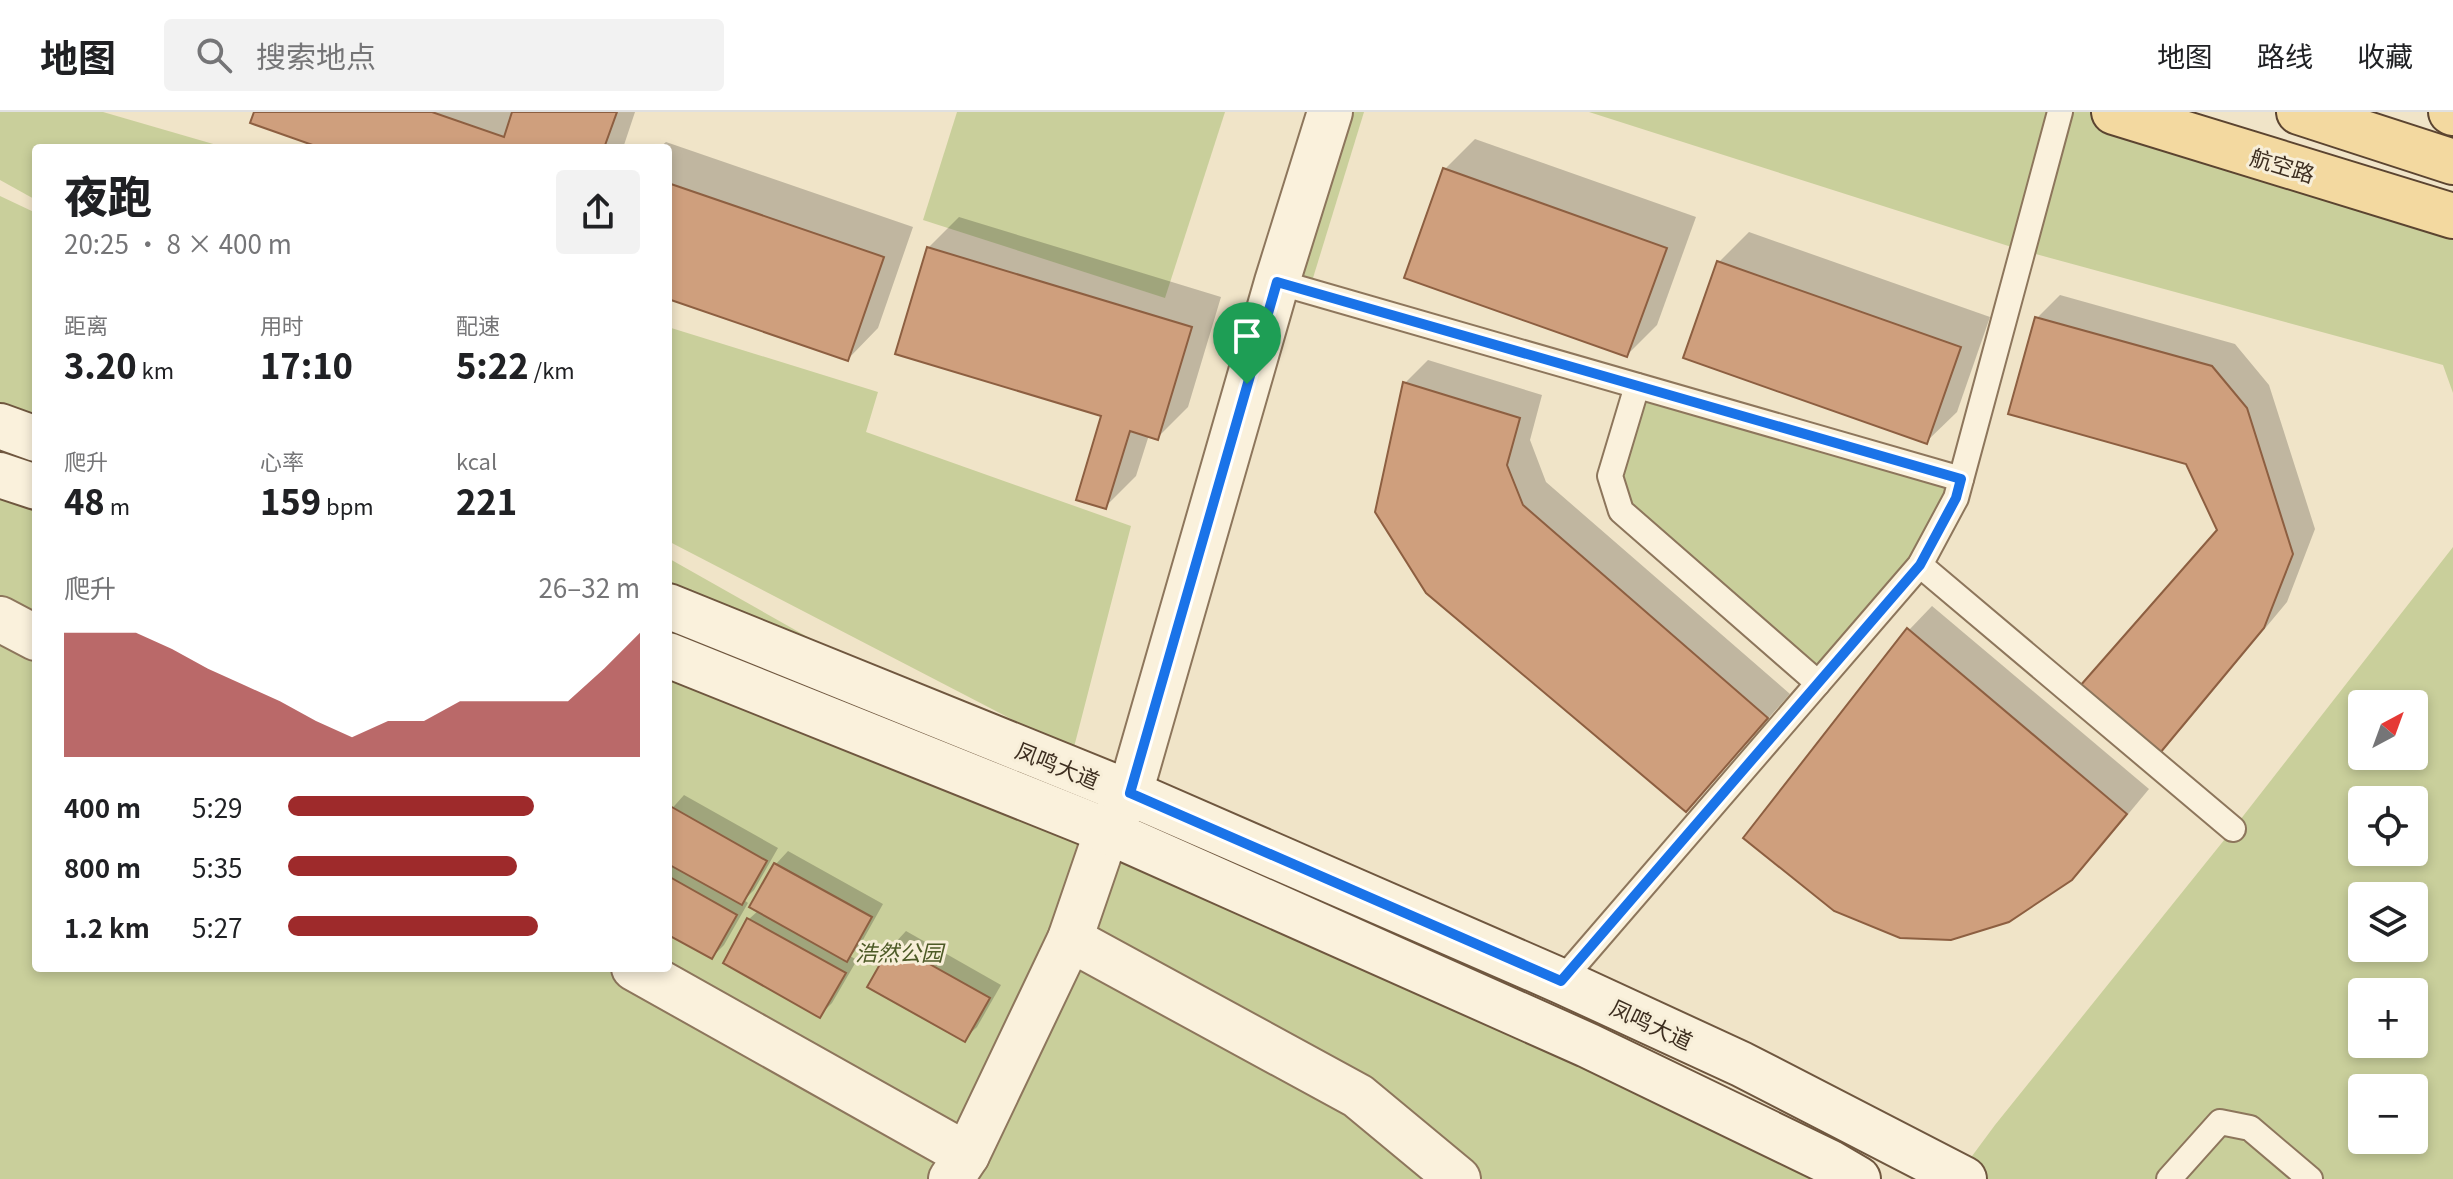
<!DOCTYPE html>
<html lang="zh">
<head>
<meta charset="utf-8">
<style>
	body { margin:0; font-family:Georgia,"Noto Sans SC",serif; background:#f2f2f2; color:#202124; height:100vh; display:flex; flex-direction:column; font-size:30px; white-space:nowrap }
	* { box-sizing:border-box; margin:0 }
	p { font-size:26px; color:#757577 }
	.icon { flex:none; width:44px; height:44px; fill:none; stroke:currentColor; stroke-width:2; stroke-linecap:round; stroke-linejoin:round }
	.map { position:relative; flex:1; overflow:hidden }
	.drawer { position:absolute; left:32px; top:32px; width:640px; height:828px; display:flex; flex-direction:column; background:#fff; border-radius:8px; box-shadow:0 4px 12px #0003 }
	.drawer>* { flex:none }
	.needle { width:52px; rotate:41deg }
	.controls { position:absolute; left:2348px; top:578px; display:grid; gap:16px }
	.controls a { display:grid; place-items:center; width:80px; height:80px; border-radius:8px; background:#fff; box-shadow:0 4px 12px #0003; font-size:40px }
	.pin { position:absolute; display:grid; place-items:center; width:68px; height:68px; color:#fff; margin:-82px -34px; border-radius:50% 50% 50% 0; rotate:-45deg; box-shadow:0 0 8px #0007 }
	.pin .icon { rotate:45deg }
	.round { display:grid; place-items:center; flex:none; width:84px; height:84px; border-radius:8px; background:#f2f2f2 }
	.headline { display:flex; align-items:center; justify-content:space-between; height:136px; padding:0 32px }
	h1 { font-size:44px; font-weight:800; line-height:60px }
	.metrics { display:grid; grid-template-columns:repeat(3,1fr); gap:12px; height:136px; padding:8px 32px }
	.metrics div { display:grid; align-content:center }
	.metrics b { font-size:34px; font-weight:800 }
	.metrics small { font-size:22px; font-weight:400 }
	.metrics p { font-size:22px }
	.chart { height:224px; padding:16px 32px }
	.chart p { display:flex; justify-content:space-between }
	.chart svg { width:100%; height:144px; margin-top:8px; fill:#9e2a2b; opacity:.7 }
	ul { padding:0 32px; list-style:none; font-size:26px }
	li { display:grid; grid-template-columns:128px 96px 1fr; align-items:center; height:60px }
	li i { height:20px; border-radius:10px; background:#9e2a2b }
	header { display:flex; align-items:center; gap:48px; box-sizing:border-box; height:112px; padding:0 40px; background:#fff; border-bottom:2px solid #e0e0e0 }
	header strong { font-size:38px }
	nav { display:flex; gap:44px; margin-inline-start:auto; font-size:28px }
	.search { width:560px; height:72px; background:#f2f2f2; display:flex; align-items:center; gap:20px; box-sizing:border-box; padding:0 28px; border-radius:8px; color:#757577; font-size:30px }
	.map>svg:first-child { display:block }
	.green { fill:#c9cf9b; fill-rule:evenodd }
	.shadow { fill:#0003 }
	.building { fill:#cf9f7d; stroke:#8d5f41; stroke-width:2 }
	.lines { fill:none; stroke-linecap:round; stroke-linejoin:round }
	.lane-casing { stroke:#8d765c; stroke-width:28 }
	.street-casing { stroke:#8d765c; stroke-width:48 }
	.secondary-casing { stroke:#6f573f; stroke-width:48 }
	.primary-casing { stroke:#5b4430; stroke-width:48 }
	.lane { stroke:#faf1dc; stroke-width:24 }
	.street { stroke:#faf1dc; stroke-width:44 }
	.secondary { stroke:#faf1dc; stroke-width:44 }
	.primary { stroke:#f3d9a0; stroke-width:44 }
	.route-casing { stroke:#fff; stroke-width:16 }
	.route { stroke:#1a73e8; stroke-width:10 }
	.labels { text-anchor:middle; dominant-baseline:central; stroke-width:6; stroke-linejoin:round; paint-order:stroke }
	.street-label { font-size:22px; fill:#3d2e20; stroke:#f7eed8 }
	.park-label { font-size:22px; font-style:italic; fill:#4d5a26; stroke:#f7eed8 }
</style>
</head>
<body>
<header>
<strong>地图</strong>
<div class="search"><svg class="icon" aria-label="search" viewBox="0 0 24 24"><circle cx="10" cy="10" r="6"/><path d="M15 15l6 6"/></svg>搜索地点</div>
<nav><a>地图</a><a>路线</a><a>收藏</a></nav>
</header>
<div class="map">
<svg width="2453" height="1067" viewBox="0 0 2453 1067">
	<rect width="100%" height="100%" fill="#f0e4c8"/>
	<g class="green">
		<polygon points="0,0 103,0 227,36 36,36 36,88 0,68"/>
		<polygon points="957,0 1225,0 1165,186 923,108"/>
		<polygon points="1330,0 1364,0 1309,179 1277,170"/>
		<polygon points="1589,0 2109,0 2453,105 2453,281 2443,253 2021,138"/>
		<polygon points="0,84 36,101 36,856 668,856 668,446 1128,706 1839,1067 0,1067"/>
		<polygon points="668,215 878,280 866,320 1131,414 1073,639 668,429"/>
		<polygon points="1637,274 1961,367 1956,386 1818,571 1621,399 1610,364"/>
		<path d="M2453,435V1067H1964L1958,1063L1995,1013L2233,717ZM2362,592H2414V644H2362ZM2362,688H2414V740H2362ZM2362,784H2414V836H2362ZM2362,880H2414V932H2362ZM2362,976H2414V1028H2362Z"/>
	</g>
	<g class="shadow">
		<polygon points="257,0 635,0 623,36 327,36"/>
		<polygon points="1475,27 1696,105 1657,213 1627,243 1445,57"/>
		<polygon points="666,30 913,115 878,216 848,247 668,185 668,36 659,36"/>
		<polygon points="959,105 1221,185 1188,295 1157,326 1149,323 1136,364 1106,394 1104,303 928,136"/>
		<polygon points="1749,120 1990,205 1957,300 1926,330 1719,150"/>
		<polygon points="2060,183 2235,232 2269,273 2315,417 2287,490 2183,615 2160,638 2219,418 2188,350 2037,206"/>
		<polygon points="1428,248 1542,283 1530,328 1546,370 1790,582 1686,698 1405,271"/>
		<polygon points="1932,494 2149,677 2095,742 2071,767 1909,518"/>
		<polygon points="684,683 778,736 754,778 744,788 748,791 724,833 712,845 668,821 668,701"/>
		<polygon points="788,739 883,792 859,835 850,844 857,848 832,891 820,903 749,807 759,798 776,752"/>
		<polygon points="906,819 1001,873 977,915 964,927 870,874 894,832"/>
	</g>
	<g class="building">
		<polygon points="254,0 432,0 504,25 512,0 617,0 604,36 321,36 250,11"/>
		<polygon points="1443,56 1667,136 1627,245 1404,166"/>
		<polygon points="668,71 884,145 848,249 668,187"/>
		<polygon points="927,135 1192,215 1158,328 1130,319 1106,397 1076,388 1101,304 895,242"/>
		<polygon points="1717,149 1961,235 1927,332 1683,246"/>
		<polygon points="2035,205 2212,254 2247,296 2293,442 2264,516 2160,641 2080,574 2217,418 2186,352 2008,302"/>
		<polygon points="1403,270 1520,306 1507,353 1523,393 1768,606 1686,700 1426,481 1375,400"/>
		<polygon points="1907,516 2127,702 2072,768 2009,810 1951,828 1900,826 1834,799 1743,726"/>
		<polygon points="670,694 767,749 742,793 668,752"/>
		<polygon points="774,751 872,805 847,850 749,795"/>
		<polygon points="668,764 737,803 712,847 668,823"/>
		<polygon points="747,806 846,861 820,906 723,851"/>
		<polygon points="892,831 990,886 965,930 867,875"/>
	</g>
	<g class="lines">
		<defs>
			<g id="lane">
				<polyline points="1277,170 1961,367"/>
				<polyline points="1637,274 1610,364 1621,399 1818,571"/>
				<polyline points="1920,453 2233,717"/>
				<polyline points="1561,869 1920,453 1956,386 2060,0"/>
				<polyline points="2169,1067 2220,1010 2250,1016 2310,1067"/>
			</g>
			<g id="street">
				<polyline points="0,507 36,526"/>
				<polyline points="1070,827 1358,984 1458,1067"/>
				<polyline points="634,856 967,1043 951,1067"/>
				<polyline points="967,1043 1070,827 1107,719 1130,681 1277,170 1330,0"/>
			</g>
			<g id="secondary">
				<polyline points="0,314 36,327"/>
				<polyline points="0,363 36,375"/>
				<polyline points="668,494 1130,681 1561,869 1741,952 1964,1067"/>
				<polyline points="668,543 1107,719 1587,933 1829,1050 1858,1067"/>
			</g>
			<g id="primary">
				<polyline points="2114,0 2453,104"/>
				<polyline points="2299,0 2453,50"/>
				<polyline points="2451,0 2453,1"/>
			</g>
		</defs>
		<use href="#lane" class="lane-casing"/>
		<use href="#street" class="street-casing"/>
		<use href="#secondary" class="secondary-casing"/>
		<use href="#primary" class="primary-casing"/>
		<use href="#lane" class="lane"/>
		<use href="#street" class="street"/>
		<use href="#secondary" class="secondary"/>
		<use href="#primary" class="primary"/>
	</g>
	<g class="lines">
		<defs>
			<polygon id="route" points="1277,170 1961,367 1956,386 1920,453 1561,869 1130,681"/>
		</defs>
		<use href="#route" class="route-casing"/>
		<use href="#route" class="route"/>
	</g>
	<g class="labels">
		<g class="street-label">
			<text transform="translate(2283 52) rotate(17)">航空路</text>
			<text transform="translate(1058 652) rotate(22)">凤鸣大道</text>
			<text transform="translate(1652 911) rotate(25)">凤鸣大道</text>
		</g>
		<g class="park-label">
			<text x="899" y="839">浩然公园</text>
		</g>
	</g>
</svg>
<div class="controls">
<a><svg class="needle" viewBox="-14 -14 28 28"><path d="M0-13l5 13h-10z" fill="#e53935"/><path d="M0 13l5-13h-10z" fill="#757577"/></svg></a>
<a><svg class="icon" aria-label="locate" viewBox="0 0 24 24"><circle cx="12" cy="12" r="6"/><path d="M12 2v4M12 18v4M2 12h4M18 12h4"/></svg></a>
<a><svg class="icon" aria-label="layers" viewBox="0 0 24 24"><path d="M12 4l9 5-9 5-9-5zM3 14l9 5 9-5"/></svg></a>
<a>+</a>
<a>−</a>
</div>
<div class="pin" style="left:1247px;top:272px;background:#1e9e55"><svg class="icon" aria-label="arrive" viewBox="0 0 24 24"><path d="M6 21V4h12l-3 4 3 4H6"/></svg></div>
<section class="drawer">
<div class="headline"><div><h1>夜跑</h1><p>20:25 · 8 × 400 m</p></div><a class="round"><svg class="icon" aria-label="share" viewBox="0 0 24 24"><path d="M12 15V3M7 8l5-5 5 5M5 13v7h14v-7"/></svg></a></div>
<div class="metrics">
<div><p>距离</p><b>3.20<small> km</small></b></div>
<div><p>用时</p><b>17:10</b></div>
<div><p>配速</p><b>5:22<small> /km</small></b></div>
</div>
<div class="metrics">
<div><p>爬升</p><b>48<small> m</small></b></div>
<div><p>心率</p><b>159<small> bpm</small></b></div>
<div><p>kcal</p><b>221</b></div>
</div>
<div class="chart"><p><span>爬升</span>26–32 m</p>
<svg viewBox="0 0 160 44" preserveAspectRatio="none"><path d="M0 44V6L10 6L20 6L30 11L40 17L50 22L60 27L70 33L80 38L90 33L100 33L110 27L120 27L130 27L140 27L150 17L160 6V44z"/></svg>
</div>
<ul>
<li><b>400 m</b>5:29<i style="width:70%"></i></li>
<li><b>800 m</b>5:35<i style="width:65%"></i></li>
<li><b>1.2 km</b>5:27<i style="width:71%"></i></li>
</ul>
</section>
</div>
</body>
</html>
